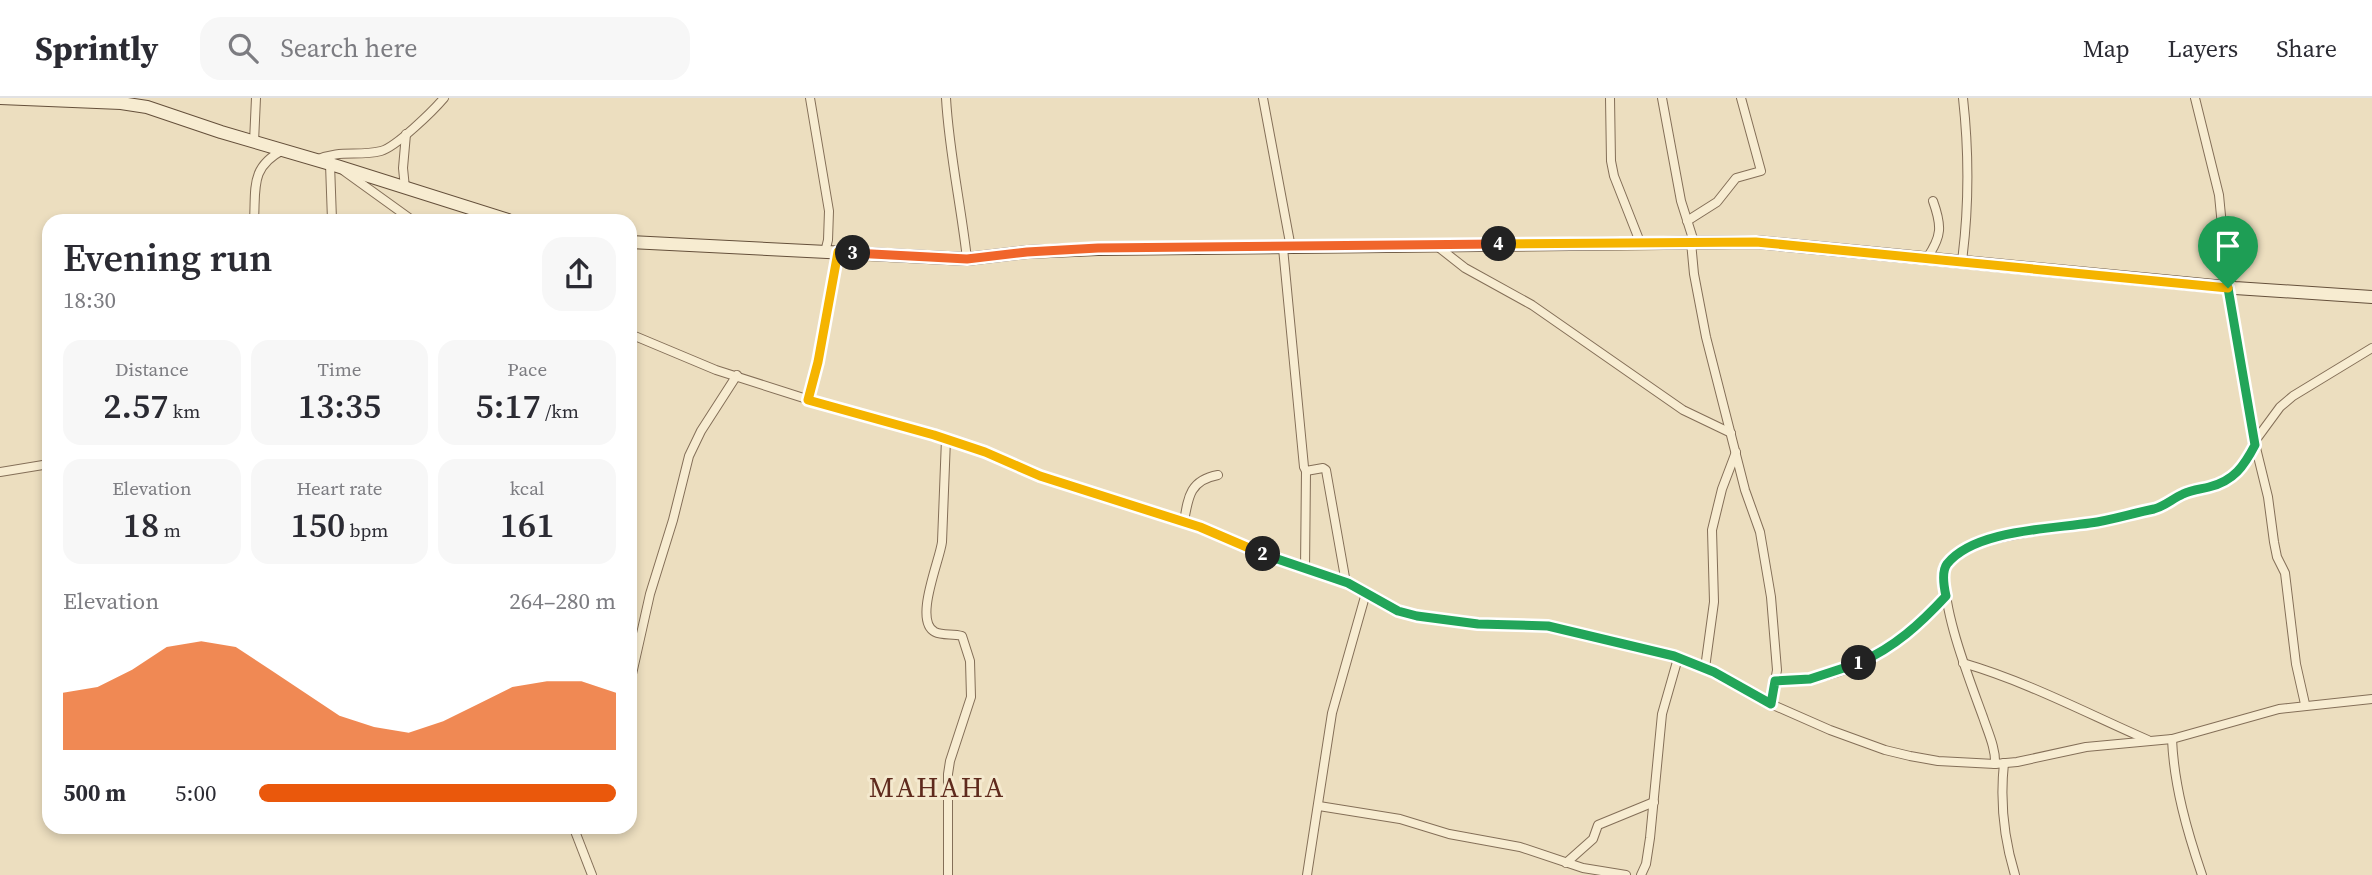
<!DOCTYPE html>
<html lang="en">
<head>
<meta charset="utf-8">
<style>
	body { margin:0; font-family:"Source Serif 4",serif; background:#f7f7f7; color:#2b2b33; height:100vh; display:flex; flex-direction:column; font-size:26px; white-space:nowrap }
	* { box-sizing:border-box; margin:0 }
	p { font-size:23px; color:#7c7c81 }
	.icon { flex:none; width:38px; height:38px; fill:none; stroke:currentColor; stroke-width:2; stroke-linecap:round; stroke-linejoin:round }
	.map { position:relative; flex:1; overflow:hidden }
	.details { position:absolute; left:42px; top:116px; width:595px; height:620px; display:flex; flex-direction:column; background:#fff; border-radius:21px; box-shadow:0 4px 10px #0003 }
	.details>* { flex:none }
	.pin { position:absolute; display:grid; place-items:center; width:60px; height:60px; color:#fff; margin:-72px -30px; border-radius:50% 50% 50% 0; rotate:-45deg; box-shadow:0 0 7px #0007 }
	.pin .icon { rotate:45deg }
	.km { position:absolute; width:35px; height:35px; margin:-18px; border-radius:50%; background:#222; color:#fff; font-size:19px; line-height:35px; text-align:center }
	.round { display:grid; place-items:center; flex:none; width:74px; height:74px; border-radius:21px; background:#f7f7f7 }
	.overview { display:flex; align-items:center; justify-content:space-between; height:119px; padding:0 21px }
	h1 { font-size:38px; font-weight:600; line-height:52px }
	.metrics { display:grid; grid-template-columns:repeat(3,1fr); gap:10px; height:119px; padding:7px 21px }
	.metrics div { display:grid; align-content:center; border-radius:18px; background:#f7f7f7; text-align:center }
	.metrics b { font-size:35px; font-weight:600 }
	.metrics small { font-size:19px; font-weight:400 }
	.metrics p { font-size:19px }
	.chart { height:196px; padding:14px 21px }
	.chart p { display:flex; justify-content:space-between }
	.chart svg { width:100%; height:126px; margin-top:7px; fill:#ea580c; opacity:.7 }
	ul { padding:0 21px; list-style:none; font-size:23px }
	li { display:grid; grid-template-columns:112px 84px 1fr; align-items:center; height:52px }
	li i { height:18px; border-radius:9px; background:#ea580c }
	header { display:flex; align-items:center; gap:42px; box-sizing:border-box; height:98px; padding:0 35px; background:#fff; border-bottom:2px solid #e1e1e2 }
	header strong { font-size:33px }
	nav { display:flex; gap:38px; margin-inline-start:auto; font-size:24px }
	.search { width:490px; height:63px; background:#f7f7f7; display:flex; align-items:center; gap:18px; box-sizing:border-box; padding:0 24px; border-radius:21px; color:#7c7c81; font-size:26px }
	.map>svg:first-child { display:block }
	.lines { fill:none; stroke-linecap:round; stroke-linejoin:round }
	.minor-casing { stroke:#846f58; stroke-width:10 }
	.secondary-casing { stroke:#65503b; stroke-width:14 }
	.minor { stroke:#f7ecd1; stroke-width:8 }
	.secondary { stroke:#f7ecd1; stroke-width:12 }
	.split-1-casing { stroke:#fff; stroke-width:14 }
	.split-2-casing { stroke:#fff; stroke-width:14 }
	.split-3-casing { stroke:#fff; stroke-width:14 }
	.split-4-casing { stroke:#fff; stroke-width:14 }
	.split-5-casing { stroke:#fff; stroke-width:14 }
	.split-1 { stroke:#22a559; stroke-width:9 }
	.split-2 { stroke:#22a559; stroke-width:9 }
	.split-3 { stroke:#f5b400; stroke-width:9 }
	.split-4 { stroke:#f0652b; stroke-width:9 }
	.split-5 { stroke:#f5b400; stroke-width:9 }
	.labels { text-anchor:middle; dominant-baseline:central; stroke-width:6; stroke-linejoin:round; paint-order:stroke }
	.quarter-label { font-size:28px; letter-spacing:2px; fill:#5f2a1d; stroke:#f4e9ce }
</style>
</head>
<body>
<header>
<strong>Sprintly</strong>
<div class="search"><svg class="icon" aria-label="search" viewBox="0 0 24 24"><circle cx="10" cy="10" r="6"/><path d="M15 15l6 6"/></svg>Search here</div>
<nav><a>Map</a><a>Layers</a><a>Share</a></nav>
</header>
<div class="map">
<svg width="2372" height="777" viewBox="0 0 2372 777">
	<rect width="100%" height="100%" fill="#ecdebf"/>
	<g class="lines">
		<defs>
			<g id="minor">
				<polyline points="810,0 829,113 828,142 825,154"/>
				<path d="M946,0C949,54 961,107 967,161"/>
				<polyline points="1263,0 1291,150"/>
				<polyline points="1610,0 1611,63 1614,78 1640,144"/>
				<polyline points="1662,0 1681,103 1694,144"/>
				<polyline points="2195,0 2219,97 2228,190 2255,346 2268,399 2274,444 2277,459 2285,475 2296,566 2305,606"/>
				<polyline points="254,44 256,0"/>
				<path d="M316,62C341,51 357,59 381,53C396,49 433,13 444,0"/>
				<polyline points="330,66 332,122"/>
				<polyline points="344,73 412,122"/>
				<polyline points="405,90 403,70 406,36"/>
				<path d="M254,122C256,90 250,69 283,52"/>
				<polyline points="1687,123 1717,104 1736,80 1761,73 1741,0"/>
				<polyline points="1691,144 1694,176 1706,239 1745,392 1760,434 1771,499 1777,572 1771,606"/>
				<polyline points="1437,148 1465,170 1532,207 1683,312 1731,335"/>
				<polyline points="1283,150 1304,369 1306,373 1323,370 1326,372 1346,485"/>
				<path d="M1927,160C1942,138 1942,128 1933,103"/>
				<path d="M1962,163C1969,109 1969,54 1963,0"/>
				<polyline points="630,236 716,272 813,303 934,336 985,354 1040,378 1200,429 1277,462 1348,485 1398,513 1417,518 1478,526 1548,528 1674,558 1714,574 1764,603 1830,632 1885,652 1910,658 1938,663 1995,666 2017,664 2086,649 2172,641 2279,611 2372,601"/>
				<polyline points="808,302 819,264 838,154"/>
				<path d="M946,341L942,444C940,462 913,523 935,534C943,538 953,535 962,538L970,563L971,599L950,663L948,676V777"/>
				<polyline points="2255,343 2280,309 2293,298 2372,250"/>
				<polyline points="0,374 49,366"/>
				<path d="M1184,424C1188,399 1190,382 1218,377"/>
				<polyline points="1305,471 1306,373"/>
				<path d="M1963,565C2028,584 2086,615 2148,642"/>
				<polyline points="1705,570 1714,504 1712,432 1722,391 1736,354"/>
				<path d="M1775,583C1848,585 1898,549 1946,498"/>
				<polyline points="630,585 650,496 673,422 689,358 701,333 737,277"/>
				<path d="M2172,641C2174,688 2187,733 2202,777"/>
				<path d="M2004,665C2000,702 2004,741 2015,777"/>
				<path d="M1995,666C1996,651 1988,634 1983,619C1970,583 1938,503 1946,467L1965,452L1978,444L2061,428L2093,425L2154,411C2165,408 2172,401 2183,396C2191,392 2201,391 2209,389C2234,383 2244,368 2255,347"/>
				<polyline points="1319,708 1400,721 1449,736 1520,749 1583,770 1626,777"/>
				<polyline points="573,728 592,777"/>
				<polyline points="1566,765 1593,741 1598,727 1654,704"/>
				<polyline points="1307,777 1332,615 1366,495"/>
				<polyline points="1641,777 1646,766 1650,740 1662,616 1678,560"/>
			</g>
			<g id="secondary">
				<polyline points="0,0 121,5 147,9 221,34 337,68 508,122"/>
				<polyline points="630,144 967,161 1027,154 1098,151 1756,144 2235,190 2372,199"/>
			</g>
		</defs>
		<use href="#minor" class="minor-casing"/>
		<use href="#secondary" class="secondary-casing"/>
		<use href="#minor" class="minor"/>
		<use href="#secondary" class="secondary"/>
	</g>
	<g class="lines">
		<defs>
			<path id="split-1" d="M1859,565C1895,549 1920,526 1946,498C1944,489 1941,474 1947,466C1974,432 2050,431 2090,425C2112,422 2133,415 2154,411C2165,408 2172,401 2183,396C2191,392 2201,391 2209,389C2234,383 2244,368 2255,347L2228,190"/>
			<polyline id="split-2" points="1263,456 1348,485 1398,513 1417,518 1478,526 1548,528 1674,558 1714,574 1771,606 1775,583 1810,581 1859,565"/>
			<polyline id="split-3" points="853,155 838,154 818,264 808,302 934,337 985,354 1040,378 1200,429 1263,456"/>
			<polyline id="split-4" points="853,155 967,161 1027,154 1098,150 1499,146"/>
			<polyline id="split-5" points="1499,146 1756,144 2228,190"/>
		</defs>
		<use href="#split-1" class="split-1-casing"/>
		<use href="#split-2" class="split-2-casing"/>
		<use href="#split-3" class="split-3-casing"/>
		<use href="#split-4" class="split-4-casing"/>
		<use href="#split-5" class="split-5-casing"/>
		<use href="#split-1" class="split-1"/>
		<use href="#split-2" class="split-2"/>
		<use href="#split-3" class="split-3"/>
		<use href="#split-4" class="split-4"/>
		<use href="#split-5" class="split-5"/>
	</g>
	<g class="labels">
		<g class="quarter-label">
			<text x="937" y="689">MAHAHA</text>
		</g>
	</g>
</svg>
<div class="pin" style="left:2228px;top:190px;background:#1e9e55"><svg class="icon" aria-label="arrive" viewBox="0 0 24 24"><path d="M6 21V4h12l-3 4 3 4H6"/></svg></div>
<b class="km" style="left:1859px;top:565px">1</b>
<b class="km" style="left:1263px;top:456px">2</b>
<b class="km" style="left:853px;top:155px">3</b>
<b class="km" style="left:1499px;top:146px">4</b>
<section class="details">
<div class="overview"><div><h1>Evening run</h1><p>18:30</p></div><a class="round"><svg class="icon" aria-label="share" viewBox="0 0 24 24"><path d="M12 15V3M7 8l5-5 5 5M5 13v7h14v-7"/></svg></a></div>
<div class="metrics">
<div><p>Distance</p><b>2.57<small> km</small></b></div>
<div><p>Time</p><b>13:35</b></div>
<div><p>Pace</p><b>5:17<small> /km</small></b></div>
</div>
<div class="metrics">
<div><p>Elevation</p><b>18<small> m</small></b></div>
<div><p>Heart rate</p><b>150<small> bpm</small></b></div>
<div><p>kcal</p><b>161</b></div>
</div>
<div class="chart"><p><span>Elevation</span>264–280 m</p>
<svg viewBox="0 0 160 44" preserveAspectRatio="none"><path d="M0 44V24L10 22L20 16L30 8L40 6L50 8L60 16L70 24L80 32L90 36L100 38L110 34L120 28L130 22L140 20L150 20L160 24V44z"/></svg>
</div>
<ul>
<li><b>500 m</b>5:00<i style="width:100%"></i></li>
</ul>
</section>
</div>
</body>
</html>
